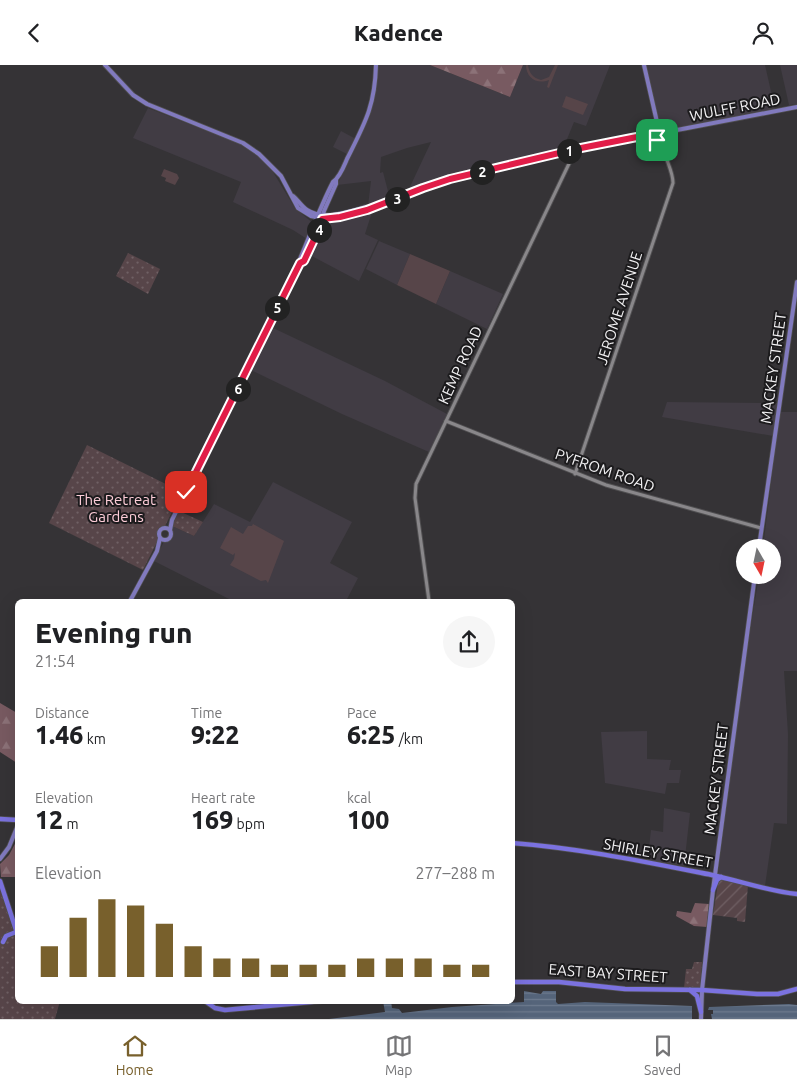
<!DOCTYPE html>
<html lang="en">
<head>
<meta charset="utf-8">
<style>
	body { margin:0; font-family:Ubuntu,sans-serif; background:#f6f6f6; color:#202124; height:100vh; display:flex; flex-direction:column; font-size:19px; white-space:nowrap }
	* { box-sizing:border-box; margin:0 }
	p { font-size:16px; color:#757577 }
	.icon { flex:none; width:28px; height:28px; fill:none; stroke:currentColor; stroke-width:2; stroke-linecap:round; stroke-linejoin:round }
	.map { position:relative; flex:1; overflow:hidden }
	.sheet { position:absolute; left:15px; top:534px; width:500px; height:405px; display:flex; flex-direction:column; background:#fff; border-radius:8px; box-shadow:0 5px 20px #0002 }
	.sheet>* { flex:none }
	.needle { width:32px; rotate:171deg }
	.controls { position:absolute; left:736px; top:474px; display:grid; gap:10px }
	.controls a { display:grid; place-items:center; width:45px; height:45px; border-radius:50%; background:#fff; box-shadow:0 5px 20px #0002; font-size:25px }
	.pin { position:absolute; display:grid; place-items:center; width:42px; height:42px; color:#fff; margin:-21px; border-radius:10px; box-shadow:0 2px 8px #0006 }
	.km { position:absolute; width:25px; height:25px; margin:-12px; border-radius:50%; background:#222; color:#fff; font-size:14px; line-height:25px; text-align:center }
	.round { display:grid; place-items:center; flex:none; width:52px; height:52px; border-radius:26px; background:#f6f6f6 }
	.head { display:flex; align-items:center; justify-content:space-between; height:85px; padding:0 20px }
	h1 { font-size:28px; font-weight:800; line-height:38px }
	.figures { display:grid; grid-template-columns:repeat(3,1fr); gap:8px; height:85px; padding:5px 20px }
	.figures div { display:grid; align-content:center }
	.figures b { font-size:25px; font-weight:800 }
	.figures small { font-size:14px; font-weight:400 }
	.figures p { font-size:14px }
	.chart { height:140px; padding:10px 20px }
	.chart p { display:flex; justify-content:space-between }
	.chart svg { width:100%; height:90px; margin-top:5px; stroke:#78602c; stroke-width:6 }
	header { display:flex; justify-content:space-between; align-items:center; height:65px; padding:0 20px; background:#fff; font-size:22px; font-weight:800 }
	.tabs { display:flex; justify-content:space-around; align-items:center; height:70px; border-top:1px solid #e0e0e0; background:#fff; font-size:14px; color:#757577 }
	.tabs a { display:grid; justify-items:center; gap:2px }
	.tabs .selected { color:#78602c }
	.map>svg:first-child { display:block }
	.built { fill:#413c44 }
	.grass { fill:url(#grass-dots) }
	.forest { fill:url(#forest-firs) }
	.garden { fill:url(#garden-furrows) }
	.pitch { fill:#574549 }
	.water { fill:url(#water-rules) }
	.lines { fill:none; stroke-linecap:round; stroke-linejoin:round }
	.minor-casing { stroke:#504f51; stroke-width:5 }
	.major-casing { stroke:#504f51; stroke-width:5.5 }
	.highway-casing { stroke:#504f51; stroke-width:6 }
	.minor { stroke:#89878a; stroke-width:3 }
	.major { stroke:#817abe; stroke-width:4 }
	.highway { stroke:#7b72e0; stroke-width:4.5 }
	.route-casing { stroke:#fff; stroke-width:10 }
	.route { stroke:#e11d48; stroke-width:6 }
	.labels { text-anchor:middle; dominant-baseline:central; stroke-width:4; stroke-linejoin:round; paint-order:stroke }
	.street-label { font-size:15px; fill:#f3f2f4; stroke:#1c1b1d }
	.park-label { font-size:15px; fill:#fdcdd8; stroke:#1c1b1d }
</style>
</head>
<body>
<header><svg class="icon" aria-label="back" viewBox="0 0 24 24"><path d="M15 5l-7 7 7 7"/></svg>Kadence<svg class="icon" aria-label="person" viewBox="0 0 24 24"><circle cx="12" cy="8" r="4"/><path d="M4 21q1-7 8-7t8 7"/></svg></header>
<div class="map">
<svg width="797" height="954" viewBox="0 0 797 954">
	<defs>
		<pattern id="grass-dots" width="8" height="8" patternUnits="userSpaceOnUse" patternTransform="scale(1.25)"><rect width="8" height="8" fill="#574549"/><path d="M2 2h.1M6 6h.1" fill="none" stroke="#706064" stroke-width="1.8" stroke-linecap="round"/></pattern>
		<pattern id="forest-firs" width="22" height="20" patternUnits="userSpaceOnUse" patternTransform="scale(1.25)"><rect width="22" height="20" fill="#785a61"/><path d="M5 1l3.5 6h-7zM16 11l3.5 6h-7z" fill="#8c7278"/></pattern>
		<pattern id="garden-furrows" width="10" height="10" patternUnits="userSpaceOnUse" patternTransform="scale(1.25)"><rect width="10" height="10" fill="#574549"/><path d="M-1 1l2-2M0 10L10 0M9 11l2-2" fill="none" stroke="#706064"/></pattern>
		<pattern id="water-rules" width="6" height="5" patternUnits="userSpaceOnUse" patternTransform="scale(1.25)"><rect width="6" height="5" fill="#55647a"/><path d="M0 2.5h6" fill="none" stroke="#6e7b8e"/></pattern>
	</defs>
	<rect width="100%" height="100%" fill="#353336"/>
	<g class="built">
		<polygon points="378,0 430,0 510,32 523,0 610,0 586,61 574,57 563,84 417,122 408,126 431,77 407,83 381,92 380,108 383,107 390,134 368,141 371,116 337,120 370,51 377,19"/>
		<polygon points="645,0 765,0 775,44 659,66"/>
		<polygon points="780,0 797,0 797,39 789,40"/>
		<polygon points="148,43 243,80 256,89 273,107 295,143 314,159 307,174 293,165 233,137 241,117 133,73"/>
		<polygon points="341,66 356,74 347,89 333,82"/>
		<polygon points="373,144 365,169 378,175 359,216 308,189 324,158 346,153"/>
		<polygon points="379,176 410,189 397,220 366,204"/>
		<polygon points="450,206 503,229 487,264 436,239"/>
		<polygon points="271,262 385,316 447,349 429,387 342,349 249,304"/>
		<polygon points="667,337 777,338 773,371 662,352"/>
		<polygon points="780,347 797,347 797,606 784,606 788,669 787,759 774,758 765,821 718,809 744,604 759,510 772,510 772,482 763,482"/>
		<polygon points="273,417 352,457 330,498 358,513 346,536 233,536 154,496 172,461 194,471 214,439 250,457"/>
		<polygon points="647,666 647,694 671,695 669,705 681,705 679,718 667,718 665,729 605,718 601,667"/>
		<polygon points="664,743 690,748 684,801 646,795 648,791 651,765 663,767"/>
	</g>
	<g class="grass">
		<polygon points="128,188 160,204 148,229 116,211"/>
		<polygon points="87,380 182,427 143,505 49,458"/>
		<polygon points="179,446 203,457 194,471 172,461"/>
		<polygon points="0,822 17,878 18,936 60,936 55,954 0,954"/>
		<polygon points="694,897 702,897 700,923 684,923 686,904 692,904"/>
	</g>
	<g class="forest">
		<polygon points="430,0 523,0 510,32"/>
		<polygon points="0,638 17,648 17,698 0,687"/>
		<polygon points="17,775 17,812 1,812 0,799 9,790"/>
		<polygon points="695,838 709,839 707,862 694,861 676,851 677,846 691,848"/>
	</g>
	<polygon class="garden" points="722,814 748,820 745,857 737,856 737,853 713,850 718,818"/>
	<g class="pitch">
		<path d="M526,0H528C529,8 533,13 541,15L549,12L555,0H558L549,23L547,22L549,15C537,20 526,13 526,0Z"/>
		<polygon points="566,31 588,39 583,50 562,42"/>
		<polygon points="164,104 177,109 179,113 175,120 165,116 166,113 161,111"/>
		<polygon points="410,189 450,206 436,239 397,220"/>
		<polygon points="253,459 284,476 268,518 266,515 261,516 230,500 234,494 235,488 233,490 220,483 231,462 243,469 248,461 252,461"/>
	</g>
	<g class="water">
		<polygon points="524,926 541,929 543,926 556,926 556,937 558,939 585,937 692,941 692,954 329,954 385,947 383,936 391,936 392,943 399,944 402,948 452,942 524,937"/>
		<polygon points="789,939 797,940 797,954 712,954 711,949 713,949 713,945 708,945 709,942"/>
	</g>
	<g class="lines">
		<defs>
			<g id="minor">
				<polyline points="658,75 662,82"/>
				<polyline points="446,356 606,420 761,463"/>
				<path d="M575,409L673,118C673,103 661,89 663,73"/>
				<polyline points="429,536 415,433 416,419 576,84"/>
			</g>
			<g id="major">
				<polyline points="105,0 133,30 147,39 243,78 259,89 281,111 298,143 311,151 327,154 367,145 423,123 450,115 576,84 642,71 654,73"/>
				<polyline points="644,0 657,57 661,62"/>
				<circle cx="658" cy="68" r="7"/>
				<polyline points="664,72 668,68 677,65 797,42"/>
				<path d="M293,131C298,135 301,141 307,145C324,156 348,147 366,142L369,143"/>
				<path d="M300,198V194C311,168 320,142 333,117C340,112 344,101 347,94C365,58 375,41 376,0"/>
				<circle cx="165" cy="469" r="6"/>
				<polyline points="170,465 172,455 300,198 304,196 319,164 324,146 336,119 336,115"/>
				<polyline points="759,482 797,217"/>
				<polyline points="130,536 157,486 160,473"/>
				<polyline points="0,794 9,782 18,760"/>
				<polyline points="701,954 702,925 713,825 755,510"/>
			</g>
			<g id="highway">
				<polyline points="0,754 18,755"/>
				<path d="M512,778C579,783 646,797 712,810C740,816 768,826 797,829"/>
				<polyline points="0,816 18,871"/>
				<polyline points="713,825 717,815 721,812"/>
				<polyline points="3,877 6,871 16,867"/>
				<polyline points="512,917 559,917 625,924 702,925 757,929 778,929 797,924"/>
				<polyline points="690,925 697,931 701,947"/>
				<polyline points="205,936 215,943 225,945 322,936"/>
			</g>
		</defs>
		<use href="#minor" class="minor-casing"/>
		<use href="#major" class="major-casing"/>
		<use href="#highway" class="highway-casing"/>
		<use href="#minor" class="minor"/>
		<use href="#major" class="major"/>
		<use href="#highway" class="highway"/>
	</g>
	<g class="lines">
		<defs>
			<polyline id="route" points="186,427 291,216 300,198 304,196 319,164 322,154 340,152 367,145 423,123 450,114 576,84 642,71 650,72 657,75"/>
		</defs>
		<use href="#route" class="route-casing"/>
		<use href="#route" class="route"/>
	</g>
	<g class="labels">
		<g class="street-label">
			<text transform="translate(735 42) rotate(-11)">WULFF ROAD</text>
			<text transform="translate(619 243) rotate(-72)">JEROME AVENUE</text>
			<text transform="translate(460 300) rotate(-65)">KEMP ROAD</text>
			<text transform="translate(773 303) rotate(-82)">MACKEY STREET</text>
			<text transform="translate(605 405) rotate(19)">PYFROM ROAD</text>
			<text transform="translate(716 714) rotate(-83)">MACKEY STREET</text>
			<text transform="translate(658 788) rotate(10)">SHIRLEY STREET</text>
			<text transform="translate(608 908) rotate(4)">EAST BAY STREET</text>
		</g>
		<g class="park-label">
			<text x="116" y="434">The Retreat<tspan x="116" dy="17">Gardens</tspan></text>
		</g>
	</g>
</svg>
<div class="controls">
<a><svg class="needle" viewBox="-14 -14 28 28"><path d="M0-13l5 13h-10z" fill="#e53935"/><path d="M0 13l5-13h-10z" fill="#757577"/></svg></a>
</div>
<div class="pin" style="left:657px;top:75px;background:#1e9e55"><svg class="icon" aria-label="arrive" viewBox="0 0 24 24"><path d="M6 21V4h12l-3 4 3 4H6"/></svg></div>
<div class="pin" style="left:186px;top:427px;background:#d93025"><svg class="icon" aria-label="check" viewBox="0 0 24 24"><path d="M5 12l5 5 9-10"/></svg></div>
<b class="km" style="left:569px;top:86px">1</b>
<b class="km" style="left:482px;top:107px">2</b>
<b class="km" style="left:397px;top:134px">3</b>
<b class="km" style="left:319px;top:165px">4</b>
<b class="km" style="left:277px;top:243px">5</b>
<b class="km" style="left:238px;top:324px">6</b>
<section class="sheet">
<div class="head"><div><h1>Evening run</h1><p>21:54</p></div><a class="round"><svg class="icon" aria-label="share" viewBox="0 0 24 24"><path d="M12 15V3M7 8l5-5 5 5M5 13v7h14v-7"/></svg></a></div>
<div class="figures">
<div><p>Distance</p><b>1.46<small> km</small></b></div>
<div><p>Time</p><b>9:22</b></div>
<div><p>Pace</p><b>6:25<small> /km</small></b></div>
</div>
<div class="figures">
<div><p>Elevation</p><b>12<small> m</small></b></div>
<div><p>Heart rate</p><b>169<small> bpm</small></b></div>
<div><p>kcal</p><b>100</b></div>
</div>
<div class="chart"><p><span>Elevation</span>277–288 m</p>
<svg viewBox="0 0 160 44" preserveAspectRatio="none"><path d="M5 44V29M15 44V15M25 44V6M35 44V9M45 44V18M55 44V29M65 44V35M75 44V35M85 44V38M95 44V38M105 44V38M115 44V35M125 44V35M135 44V35M145 44V38M155 44V38"/></svg>
</div>
</section>
</div>
<nav class="tabs">
<a class="selected"><svg class="icon" aria-label="home" viewBox="0 0 24 24"><path d="M3 11l9-7 9 7M6 9v11h12V9"/></svg>Home</a>
<a><svg class="icon" aria-label="map" viewBox="0 0 24 24"><path d="M3 6l6-2 6 2 6-2v14l-6 2-6-2-6 2zM9 4v14M15 6v14"/></svg>Map</a>
<a><svg class="icon" aria-label="saved" viewBox="0 0 24 24"><path d="M7 4h10v16l-5-4-5 4z"/></svg>Saved</a>
</nav>
</body>
</html>
